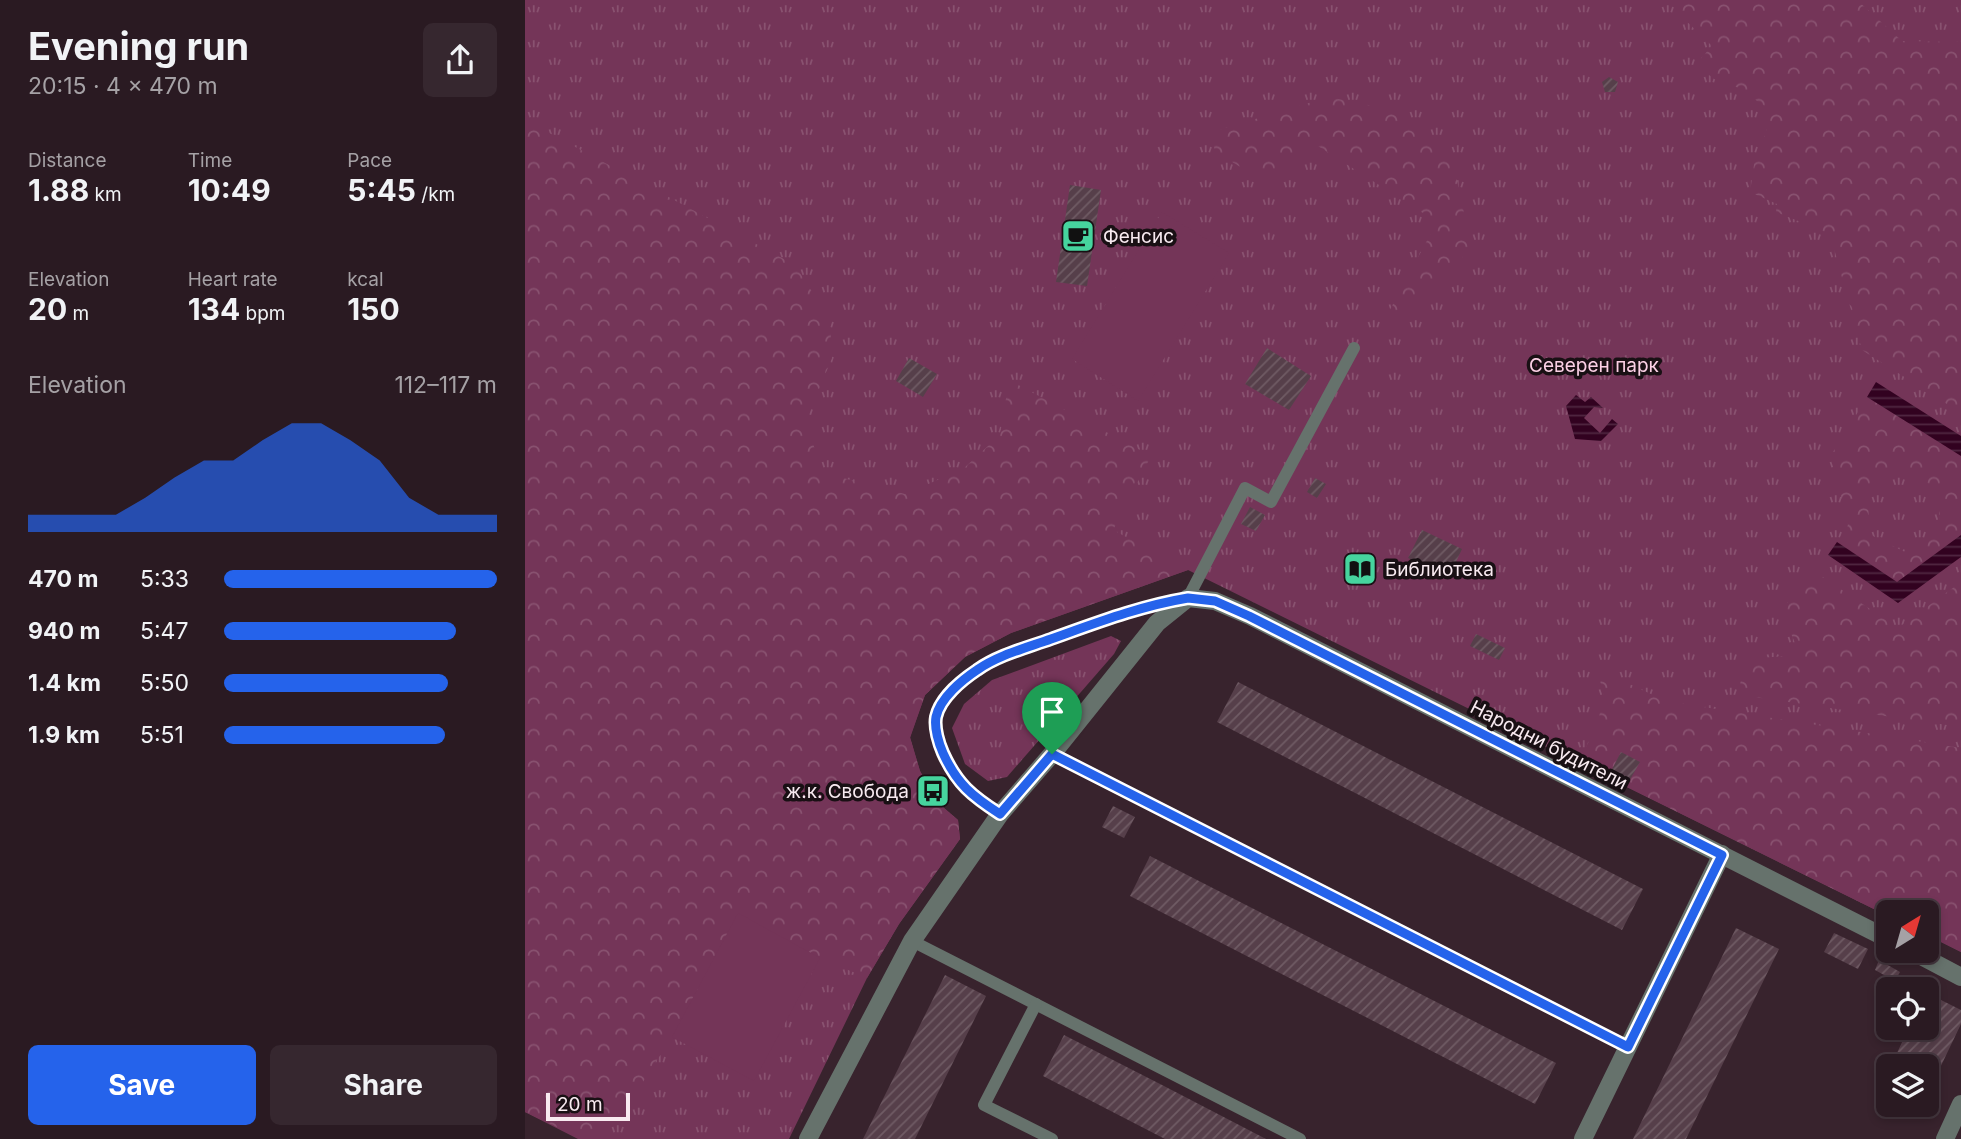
<!DOCTYPE html>
<html lang="en">
<head>
<meta charset="utf-8">
<style>
	body { margin:0; font-family:Inter,sans-serif; background:#36272f; color:#f1f3f6; height:100vh; display:flex; flex-direction:column; font-size:26px; white-space:nowrap }
	* { box-sizing:border-box; margin:0 }
	p { font-size:23px; color:#a5a1a5 }
	.icon { flex:none; width:38px; height:38px; fill:none; stroke:currentColor; stroke-width:2; stroke-linecap:round; stroke-linejoin:round }
	.map { position:relative; flex:1; overflow:hidden }
	.details { display:flex; flex-direction:column; background:#2a1a22; width:525px }
	.details>* { flex:none }
	.needle { width:46px; rotate:37deg }
	.buttons { position:absolute; left:1351px; top:900px; display:grid; gap:14px }
	.buttons a { display:grid; place-items:center; width:63px; height:63px; border-radius:10px; background:#2a1a22; box-shadow:0 4px 10px #0003,0 0 0 2px #463840; font-size:35px }
	.scale { position:absolute; left:21px; bottom:18px; width:84px; box-sizing:border-box; padding-left:7px; border:4px solid #f8eaf0; border-top:0; font-size:19px; line-height:24px; white-space:nowrap; color:#f8eaf0; -webkit-text-stroke:5px #191014; paint-order:stroke }
	.pin { position:absolute; display:grid; place-items:center; width:60px; height:60px; color:#fff; margin:-72px -30px; border-radius:50% 50% 50% 0; rotate:-45deg; box-shadow:0 0 7px #0007 }
	.pin .icon { rotate:45deg }
	.round { display:grid; place-items:center; flex:none; width:74px; height:74px; border-radius:10px; background:#36272f }
	.headline { display:flex; align-items:center; justify-content:space-between; height:119px; padding:0 28px }
	h1 { font-size:38px; font-weight:700; line-height:52px }
	.stats { display:grid; grid-template-columns:repeat(3,1fr); gap:10px; height:119px; padding:7px 28px }
	.stats div { display:grid; align-content:center }
	.stats b { font-size:30px; font-weight:700 }
	.stats small { font-size:19px; font-weight:400 }
	.stats p { font-size:19px }
	.chart { height:196px; padding:14px 28px }
	.chart p { display:flex; justify-content:space-between }
	.chart svg { width:100%; height:126px; margin-top:7px; fill:#2563eb; opacity:.7 }
	.action { display:flex; gap:14px; margin-top:auto; padding:14px 28px }
	.action a { flex:1; height:80px; border-radius:10px; background:#2563eb; color:#fff; font-size:28px; font-weight:700; line-height:80px; text-align:center }
	.action a+a { background:#36272f; color:#f1f3f6 }
	ul { padding:0 28px; list-style:none; font-size:23px }
	li { display:grid; grid-template-columns:112px 84px 1fr; align-items:center; height:52px }
	li i { height:18px; border-radius:9px; background:#2563eb }
	main { display:flex; flex:1; min-height:0 }
	.map>svg:first-child { display:block }
	.grass { fill:url(#grass-tufts) }
	.forest { fill:url(#forest-crowns); fill-rule:evenodd }
	.garden { fill:#743558 }
	.water { fill:url(#water-rules) }
	.building { fill:url(#building-hatch) }
	.lines { fill:none; stroke-linecap:round; stroke-linejoin:round }
	.lane { stroke:#66726c; stroke-width:12 }
	.street { stroke:#66726c; stroke-width:18 }
	.route-casing { stroke:#fff; stroke-width:14 }
	.route { stroke:#2563eb; stroke-width:9 }
	.labels { text-anchor:middle; dominant-baseline:central; stroke-width:7; stroke-linejoin:round; paint-order:stroke }
	.poi-label { font-size:19px; fill:#f8eaf0; stroke:#191014; text-anchor:start }
	.park-label { font-size:19px; fill:#fbd0e5; stroke:#191014 }
	.street-label { font-size:19px; fill:#f8eaf0; stroke:#191014 }
</style>
</head>
<body>
<main>
<section class="details">
<div class="headline"><div><h1>Evening run</h1><p>20:15 · 4 × 470 m</p></div><a class="round"><svg class="icon" aria-label="share" viewBox="0 0 24 24"><path d="M12 15V3M7 8l5-5 5 5M5 13v7h14v-7"/></svg></a></div>
<div class="stats">
<div><p>Distance</p><b>1.88<small> km</small></b></div>
<div><p>Time</p><b>10:49</b></div>
<div><p>Pace</p><b>5:45<small> /km</small></b></div>
</div>
<div class="stats">
<div><p>Elevation</p><b>20<small> m</small></b></div>
<div><p>Heart rate</p><b>134<small> bpm</small></b></div>
<div><p>kcal</p><b>150</b></div>
</div>
<div class="chart"><p><span>Elevation</span>112–117 m</p>
<svg viewBox="0 0 160 44" preserveAspectRatio="none"><path d="M0 44V38L10 38L20 38L30 38L40 32L50 25L60 19L70 19L80 12L90 6L100 6L110 12L120 19L130 32L140 38L150 38L160 38V44z"/></svg>
</div>
<ul>
<li><b>470 m</b>5:33<i style="width:100%"></i></li>
<li><b>940 m</b>5:47<i style="width:85%"></i></li>
<li><b>1.4 km</b>5:50<i style="width:82%"></i></li>
<li><b>1.9 km</b>5:51<i style="width:81%"></i></li>
</ul>
<div class="action"><a>Save</a><a>Share</a></div>
</section>
<div class="map">
<svg width="1436" height="1139" viewBox="0 0 1436 1139">
	<defs>
		<pattern id="grass-tufts" width="24" height="20" patternUnits="userSpaceOnUse" patternTransform="scale(1.75)"><rect width="24" height="20" fill="#743558"/><path d="M3 7l-1-3M5 7V3M7 7l1-3M15 17l-1-3M17 17v-4M19 17l1-3" fill="none" stroke="#895270"/></pattern>
		<pattern id="forest-crowns" width="20" height="18" patternUnits="userSpaceOnUse" patternTransform="scale(1.75)"><rect width="20" height="18" fill="#743558"/><path d="M2 6a3 3 0 1 1 6 0M12 15a3 3 0 1 1 6 0" fill="none" stroke="#895270"/></pattern>
		<pattern id="water-rules" width="6" height="5" patternUnits="userSpaceOnUse" patternTransform="scale(1.75)"><rect width="6" height="5" fill="#320220"/><path d="M0 2.5h6" fill="none" stroke="#502741"/></pattern>
		<pattern id="building-hatch" width="6" height="6" patternUnits="userSpaceOnUse" patternTransform="scale(1.75)"><rect width="6" height="6" fill="#563f4a"/><path d="M-1 1l2-2M0 6l6-6M5 7l2-2" fill="none" stroke="#6f5b64"/></pattern>
	</defs>
	<rect width="100%" height="100%" fill="#38232d"/>
	<g class="grass">
		<polygon points="0,0 1436,0 1436,952 1402,935 1402,912 1363,912 1363,916 663,570 486,633 440,657 400,695 385,738 395,771 412,802 433,820 435,839 374,924 342,978 264,1139 53,1139 0,1112"/>
		<polygon points="586,636 596,641 589,654 482,777 463,781 440,764 427,728 439,704 467,680"/>
	</g>
	<g class="forest">
		<polygon points="1162,0 1332,0 1377,41 1436,42 1436,413 1337,350 1305,234 1251,212 1252,204 1225,192 1230,158 1242,131 1242,108 1214,88 1189,79 1171,64 1187,46 1151,11"/>
		<polygon points="804,97 878,112 926,151 946,247 906,295 853,332 912,222 782,139 750,188 689,151 690,131"/>
		<polygon points="0,120 270,265 305,320 307,358 280,423 299,473 380,494 438,469 475,435 484,380 626,456 588,530 663,570 486,633 440,657 400,695 385,737 395,771 412,802 433,820 435,839 374,924 342,978 295,958 213,914 147,1037 105,1102 57,1139 0,1112"/>
		<path d="M1342,397L1436,456V535L1372,583L1312,542L1323,525L1306,455L1317,438L1324,442L1331,431L1324,427ZM1377,469L1413,489L1415,530L1382,553L1344,534L1343,488Z"/>
		<polygon points="1286,569 1373,628 1436,582 1436,727 1215,695 1216,667 1233,658 1275,655 1260,619 1266,585"/>
		<polygon points="1072,669 1141,701 1436,748 1436,952 1402,935 1402,912 1363,912 1363,916 1053,763 1072,725 1079,696"/>
	</g>
	<g class="garden">
		<polygon points="637,212 704,253 613,401 547,359"/>
		<polygon points="213,913 295,958 229,1081 147,1037"/>
	</g>
	<g class="water">
		<polygon points="1351,382 1436,436 1436,456 1342,397"/>
		<polygon points="1051,395 1060,402 1066,397 1078,408 1069,407 1059,418 1075,433 1087,419 1093,424 1076,441 1050,439 1041,406"/>
		<polygon points="1436,535 1436,557 1373,603 1303,555 1312,542 1372,582"/>
	</g>
	<g class="building">
		<polygon points="1084,77 1093,82 1090,92 1080,92 1077,82"/>
		<polygon points="545,185 576,190 562,286 531,282"/>
		<polygon points="742,348 786,376 764,410 720,384"/>
		<polygon points="384,358 412,374 398,397 371,381"/>
		<polygon points="790,478 801,484 792,498 782,492"/>
		<polygon points="725,507 740,515 731,531 716,524"/>
		<polygon points="897,530 937,549 924,577 883,558"/>
		<polygon points="951,634 980,648 974,660 945,646"/>
		<polygon points="713,682 1118,889 1097,930 692,722"/>
		<polygon points="1096,752 1115,762 1102,785 1084,775"/>
		<polygon points="588,806 610,817 599,838 577,827"/>
		<polygon points="625,856 1031,1063 1010,1104 605,896"/>
		<polygon points="1211,928 1254,949 1161,1139 1108,1139"/>
		<polygon points="1309,933 1343,949 1333,969 1299,952"/>
		<polygon points="1354,960 1375,972 1370,981 1350,970"/>
		<polygon points="420,975 461,996 390,1139 338,1139"/>
		<polygon points="1402,993 1436,1010 1436,1024 1402,1095 1402,1066 1366,1066 1384,1027 1402,1027"/>
		<polygon points="539,1035 639,1086 741,1139 640,1139 518,1076"/>
		<polygon points="1363,1071 1363,1104 1350,1098"/>
		<polygon points="1364,1104 1397,1104 1391,1117"/>
	</g>
	<g class="lines">
		<g class="lane">
			<polyline points="527,754 1103,1047"/>
			<path d="M475,814C447,796 432,784 418,753C414,744 409,728 411,717C415,698 437,680 452,670C473,655 501,648 526,639C571,623 615,606 663,598L720,488L746,502L829,348"/>
			<polyline points="387,941 775,1139"/>
			<polyline points="511,1004 459,1105 527,1139"/>
		</g>
		<g class="street">
			<polyline points="1385,950 1436,977"/>
			<polyline points="283,1139 387,941 475,814 527,754 632,623 663,598 690,601 725,616 1363,939"/>
			<polyline points="1058,1139 1197,854"/>
			<polyline points="1420,1139 1436,1104"/>
		</g>
	</g>
	<g class="lines">
		<defs>
			<path id="route" d="M663,598L690,601L724,616L1197,855L1103,1047L527,754L475,814C447,796 432,784 418,753C414,744 409,728 411,717C415,698 437,680 452,670C473,655 501,648 526,639C571,623 615,606 663,598Z"/>
		</defs>
		<use href="#route" class="route-casing"/>
		<use href="#route" class="route"/>
	</g>
	<defs>
		<symbol id="cafe-square" viewBox="-11 -11 22 22"><rect x="-9" y="-9" width="18" height="18" rx="4" fill="#46d49e" stroke="#191014"/><path d="M-5.5-4.5H6V0H3Q3 3.5 0 3.5H-2.5Q-5.5 3.5-5.5 0ZM3-3.2v2h1.7v-2ZM-6 4.5H4V6H-6Z" fill="#111"/></symbol>
		<symbol id="library-square" viewBox="-11 -11 22 22"><rect x="-9" y="-9" width="18" height="18" rx="4" fill="#46d49e" stroke="#191014"/><path d="M-6-4Q-3-5.5-.7-3.5V5Q-3 3-6 4ZM6-4Q3-5.5 .7-3.5V5Q3 3 6 4Z" fill="#111"/></symbol>
		<symbol id="bus-square" viewBox="-11 -11 22 22"><rect x="-9" y="-9" width="18" height="18" rx="4" fill="#46d49e" stroke="#191014"/><path d="M-5-6H5V4H4V6H2V4H-2V6H-4V4H-5ZM-3.5-4V0h7V-4ZM-3.5 1.2v1.5H-2V1.2ZM2 1.2v1.5H3.5V1.2Z" fill="#111"/></symbol>
	</defs>
	<g fill-rule="evenodd">
		<use href="#cafe-square" x="534" y="217" width="38" height="38"/>
		<use href="#library-square" x="816" y="550" width="38" height="38"/>
		<use href="#bus-square" x="389" y="772" width="38" height="38"/>
	</g>
	<g class="labels">
		<g class="poi-label">
			<text x="578" y="236">Фенсис</text>
			<text x="860" y="569">Библиотека</text>
			<text x="384" y="791" text-anchor="end">ж.к. Свобода</text>
		</g>
		<g class="park-label">
			<text x="1069" y="365">Северен парк</text>
		</g>
		<g class="street-label">
			<text transform="translate(1024 745) rotate(27)">Народни будители</text>
		</g>
	</g>
</svg>
<div class="buttons">
<a><svg class="needle" viewBox="-14 -14 28 28"><path d="M0-13l5 13h-10z" fill="#e53935"/><path d="M0 13l5-13h-10z" fill="#a5a1a5"/></svg></a>
<a><svg class="icon" aria-label="locate" viewBox="0 0 24 24"><circle cx="12" cy="12" r="6"/><path d="M12 2v4M12 18v4M2 12h4M18 12h4"/></svg></a>
<a><svg class="icon" aria-label="layers" viewBox="0 0 24 24"><path d="M12 4l9 5-9 5-9-5zM3 14l9 5 9-5"/></svg></a>
</div>
<div class="scale">20 m</div>
<div class="pin" style="left:527px;top:754px;background:#1e9e55"><svg class="icon" aria-label="arrive" viewBox="0 0 24 24"><path d="M6 21V4h12l-3 4 3 4H6"/></svg></div>
</div>
</main>
</body>
</html>
